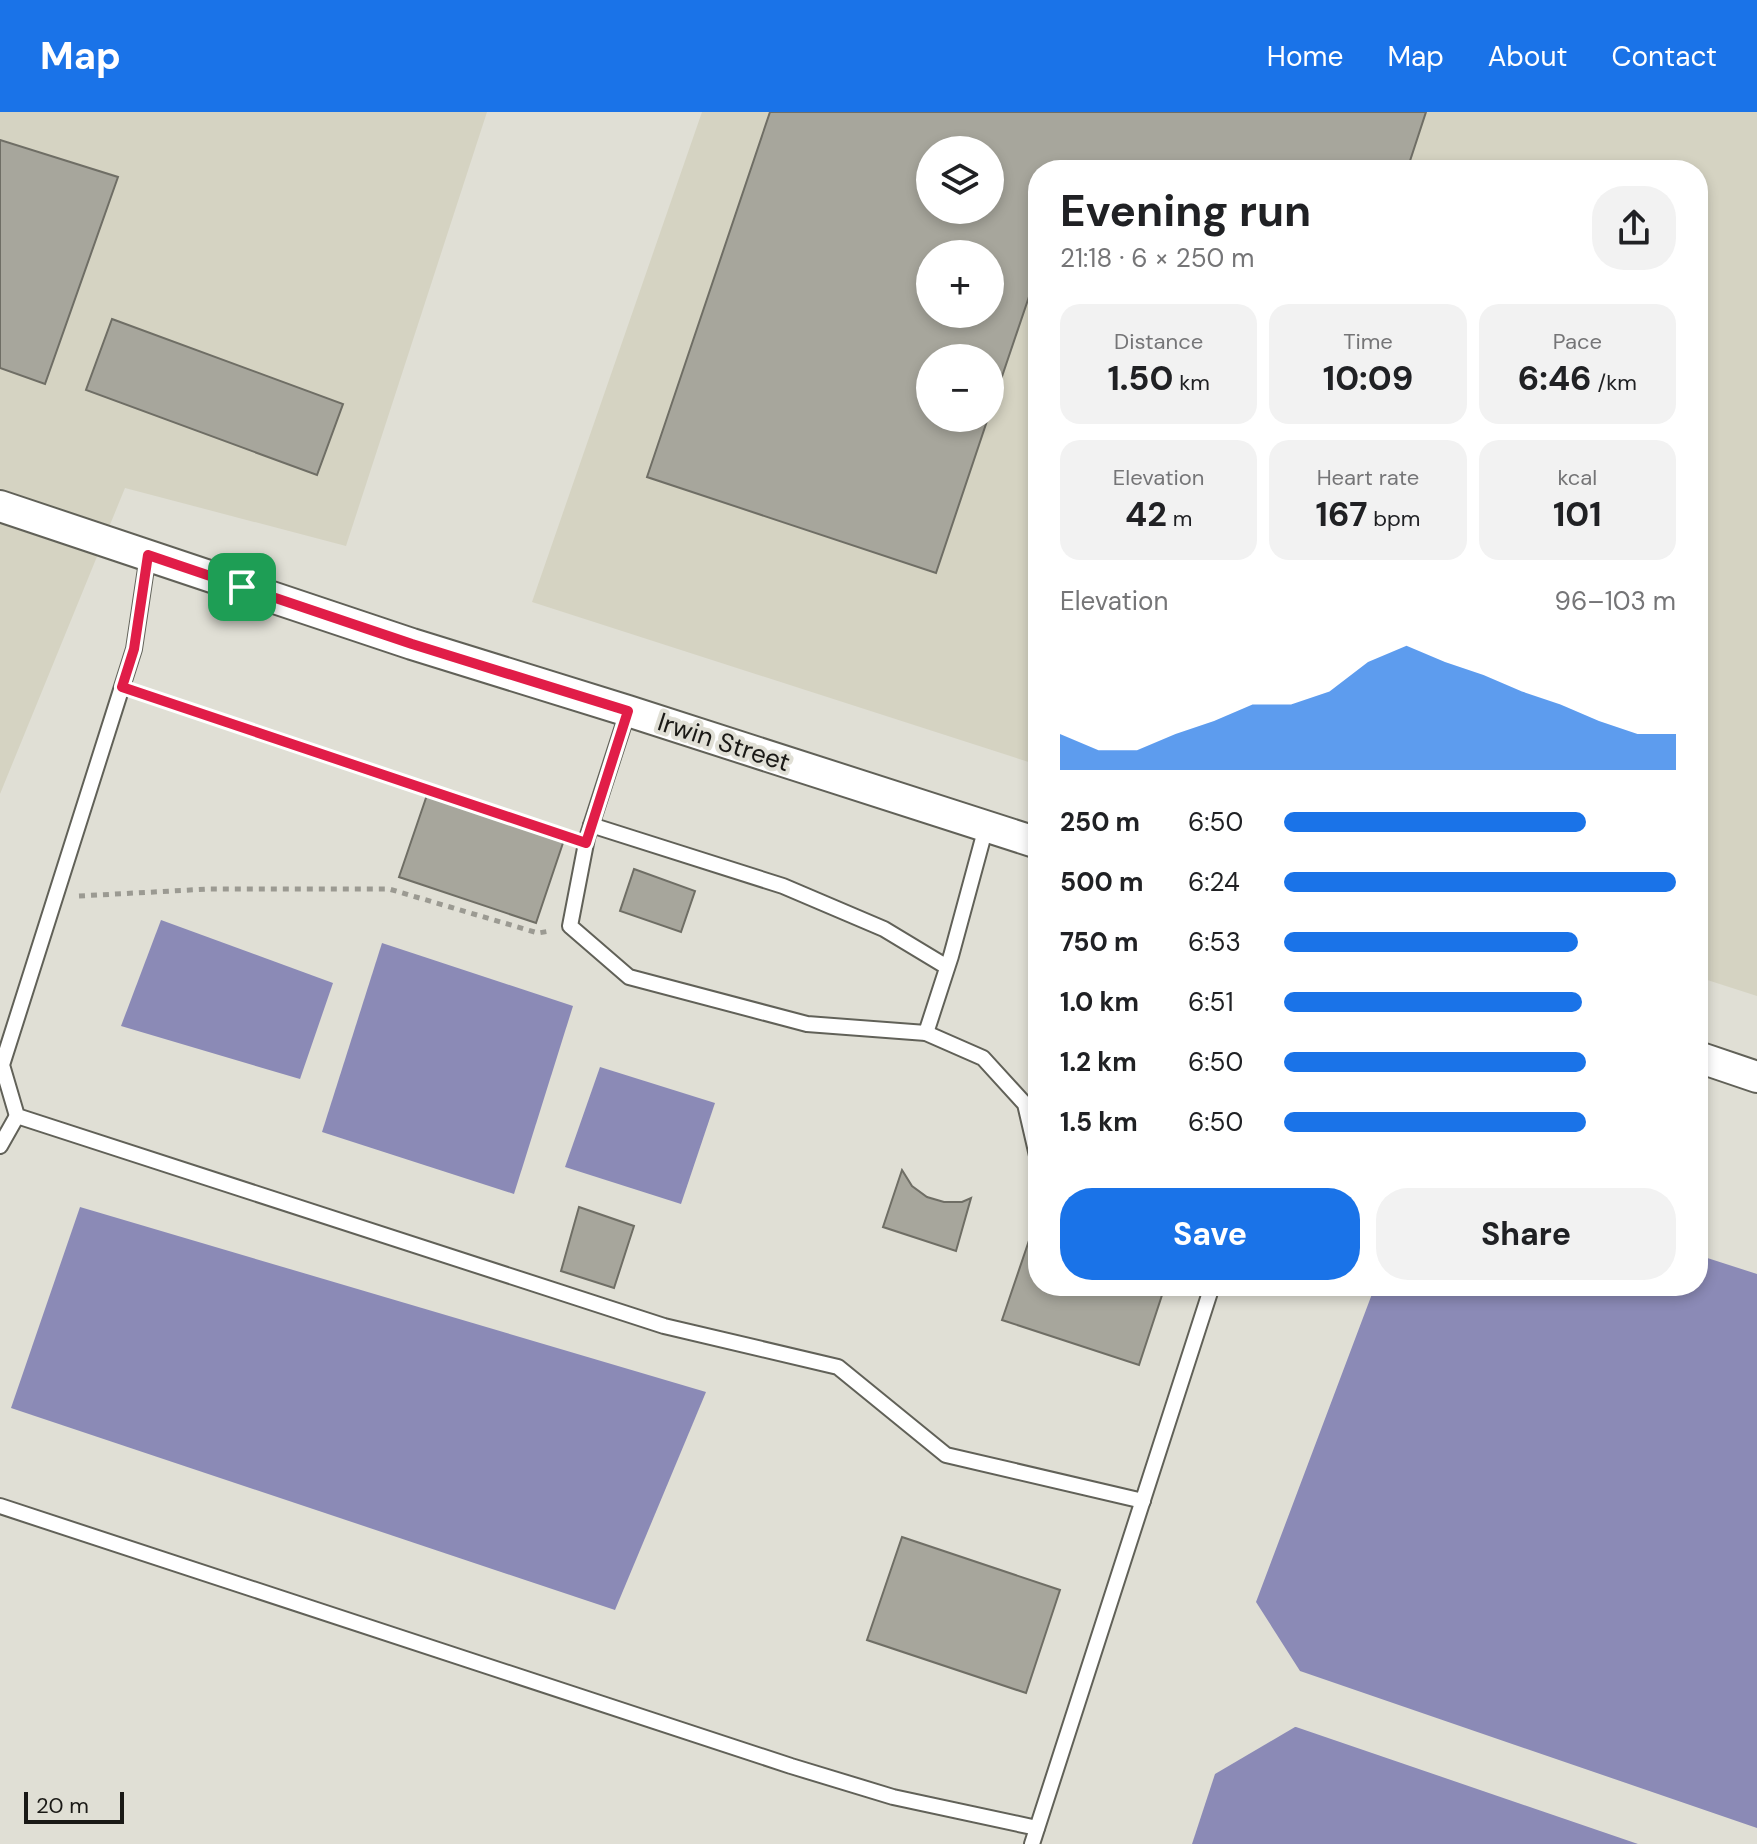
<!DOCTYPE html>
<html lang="en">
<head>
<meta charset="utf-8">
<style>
	body { margin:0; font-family:"DM Sans",sans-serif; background:#f2f2f2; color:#202124; height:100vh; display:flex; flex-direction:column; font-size:30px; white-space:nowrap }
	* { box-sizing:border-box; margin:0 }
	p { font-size:26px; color:#757577 }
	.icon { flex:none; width:44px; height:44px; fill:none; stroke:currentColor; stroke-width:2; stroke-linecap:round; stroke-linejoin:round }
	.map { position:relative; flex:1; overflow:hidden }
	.drawer { position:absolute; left:1028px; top:48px; width:680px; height:1136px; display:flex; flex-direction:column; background:#fff; border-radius:32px; box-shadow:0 4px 12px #0003 }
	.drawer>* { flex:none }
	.controls { position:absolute; left:916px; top:24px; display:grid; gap:16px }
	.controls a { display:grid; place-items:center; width:88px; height:88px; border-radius:50%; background:#fff; box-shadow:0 4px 12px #0003; font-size:40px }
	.scale { position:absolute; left:24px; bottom:20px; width:100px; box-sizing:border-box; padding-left:8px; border:4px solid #1a1916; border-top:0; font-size:22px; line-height:28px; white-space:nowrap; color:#1a1916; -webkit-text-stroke:6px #e0dfd5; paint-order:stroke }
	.pin { position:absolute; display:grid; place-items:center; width:68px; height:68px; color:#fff; margin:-34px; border-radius:16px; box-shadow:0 4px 12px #0006 }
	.round { display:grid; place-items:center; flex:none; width:84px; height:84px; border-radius:32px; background:#f2f2f2 }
	.head { display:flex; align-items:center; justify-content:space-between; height:136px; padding:0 32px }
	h1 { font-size:44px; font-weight:700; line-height:60px }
	.figures { display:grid; grid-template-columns:repeat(3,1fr); gap:12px; height:136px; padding:8px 32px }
	.figures div { display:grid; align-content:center; border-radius:20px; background:#f2f2f2; text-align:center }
	.figures b { font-size:34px; font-weight:700 }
	.figures small { font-size:22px; font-weight:400 }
	.figures p { font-size:22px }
	.chart { height:224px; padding:16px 32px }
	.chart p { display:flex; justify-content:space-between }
	.chart svg { width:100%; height:144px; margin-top:8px; fill:#1a73e8; opacity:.7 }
	.cta { display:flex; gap:16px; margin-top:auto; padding:16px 32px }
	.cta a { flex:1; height:92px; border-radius:32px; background:#1a73e8; color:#fff; font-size:32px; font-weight:700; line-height:92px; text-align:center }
	.cta a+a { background:#f2f2f2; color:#202124 }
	ul { padding:0 32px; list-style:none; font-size:26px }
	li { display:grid; grid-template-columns:128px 96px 1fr; align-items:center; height:60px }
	li i { height:20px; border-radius:10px; background:#1a73e8 }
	header { display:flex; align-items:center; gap:48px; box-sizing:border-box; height:112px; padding:0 40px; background:#1a73e8; color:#fff }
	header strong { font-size:38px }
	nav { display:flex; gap:44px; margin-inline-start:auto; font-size:28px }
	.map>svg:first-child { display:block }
	.built { fill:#d5d3c2; fill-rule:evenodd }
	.water { fill:#8b8ab6 }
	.building { fill:#a7a69c; stroke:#6f6e65; stroke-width:2; fill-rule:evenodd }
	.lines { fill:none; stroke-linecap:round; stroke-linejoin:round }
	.lane-casing { stroke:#616158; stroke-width:18 }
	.street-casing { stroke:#616158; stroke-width:34 }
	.path { stroke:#9b9a92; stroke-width:5; stroke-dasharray:6 6; stroke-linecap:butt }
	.lane { stroke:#fff; stroke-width:14 }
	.street { stroke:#fff; stroke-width:30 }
	.route-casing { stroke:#fff; stroke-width:16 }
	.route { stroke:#e11d48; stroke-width:10 }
	.labels { text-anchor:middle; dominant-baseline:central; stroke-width:8; stroke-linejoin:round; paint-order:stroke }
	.street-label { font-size:26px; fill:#1a1916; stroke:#e0dfd5 }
</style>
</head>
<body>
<header>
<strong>Map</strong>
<nav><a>Home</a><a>Map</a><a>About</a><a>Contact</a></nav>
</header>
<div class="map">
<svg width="1757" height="1732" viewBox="0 0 1757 1732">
	<rect width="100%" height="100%" fill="#e0dfd5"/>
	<g class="built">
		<polygon points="0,0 487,0 346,434 125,376 0,682"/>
		<path d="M702,0H1757V884L1698,865V58H1038V653L532,490ZM930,38H990V98H930ZM930,142H990V202H930ZM930,246H990V306H930Z"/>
	</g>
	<g class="water">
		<polygon points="161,808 333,871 300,967 121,914"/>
		<polygon points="382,831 573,894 514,1082 322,1020"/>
		<polygon points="600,955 715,991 681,1092 565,1055"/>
		<polygon points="80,1095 706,1280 615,1498 11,1296"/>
		<polygon points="1698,1143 1757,1162 1757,1716 1300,1559 1256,1490 1375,1174 1698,1174"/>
		<polygon points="1295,1615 1296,1615 1638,1732 1192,1732 1215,1662"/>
	</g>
	<g class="building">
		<path d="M770,0H1426L1407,58H1038V158L990,300V246H930V306H988L936,461L647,365ZM930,38H990V98H930ZM930,142H990V202H930Z"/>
		<polygon points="0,28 118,65 45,272 0,256"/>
		<polygon points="112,207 343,292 317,363 86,278"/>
		<polygon points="427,683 564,728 536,811 399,765"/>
		<polygon points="634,757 695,779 681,820 620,799"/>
		<polygon points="902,1058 912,1074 927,1085 944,1090 962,1090 971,1086 956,1139 883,1115"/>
		<polygon points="579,1095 634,1114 614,1176 561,1159"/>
		<polygon points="1038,1102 1038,1174 1165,1174 1139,1253 1002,1208"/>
		<polygon points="902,1425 1060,1478 1026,1581 867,1528"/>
	</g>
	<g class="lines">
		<defs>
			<g id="lane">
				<polyline points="148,443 134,537 2,953 17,1004 664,1214 838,1255 946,1343 1143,1389"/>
				<polyline points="628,599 587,726 570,814 629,865 807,912 926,921 983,946 1025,992 1038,1048"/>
				<polyline points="591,713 783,774 884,817 947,855"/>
				<polyline points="926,921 951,844 986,715"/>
				<polyline points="0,1034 17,1004"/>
				<polyline points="0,1394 791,1654 893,1685 1037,1716"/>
				<polyline points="1032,1732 1212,1174"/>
			</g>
			<g id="street">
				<polyline points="0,394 412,532 628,599 1038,731"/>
				<polyline points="1698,945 1757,965"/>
			</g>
		</defs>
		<use href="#lane" class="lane-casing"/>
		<use href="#street" class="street-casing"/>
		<g class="path">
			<polyline points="142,582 565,724"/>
			<polyline points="79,784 209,777 389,777 538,821 550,819"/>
		</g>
		<use href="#lane" class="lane"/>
		<use href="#street" class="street"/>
	</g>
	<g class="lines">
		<defs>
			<polygon id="route" points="148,443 412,532 628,599 586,731 122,575 134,537"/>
		</defs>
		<use href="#route" class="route-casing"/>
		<use href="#route" class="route"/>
	</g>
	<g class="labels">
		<g class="street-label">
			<text transform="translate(724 630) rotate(18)">Irwin Street</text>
		</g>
	</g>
</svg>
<div class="controls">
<a><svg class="icon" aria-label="layers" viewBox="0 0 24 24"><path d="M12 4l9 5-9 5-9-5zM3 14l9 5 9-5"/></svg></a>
<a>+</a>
<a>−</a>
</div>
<div class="scale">20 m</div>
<div class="pin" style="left:242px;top:475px;background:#1e9e55"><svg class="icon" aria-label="arrive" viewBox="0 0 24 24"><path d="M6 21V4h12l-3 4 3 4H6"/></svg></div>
<section class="drawer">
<div class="head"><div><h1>Evening run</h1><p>21:18 · 6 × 250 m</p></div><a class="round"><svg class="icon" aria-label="share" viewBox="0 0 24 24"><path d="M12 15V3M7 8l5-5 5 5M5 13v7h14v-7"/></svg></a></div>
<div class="figures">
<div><p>Distance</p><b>1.50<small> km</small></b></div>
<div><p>Time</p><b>10:09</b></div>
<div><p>Pace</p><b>6:46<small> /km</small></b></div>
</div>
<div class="figures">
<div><p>Elevation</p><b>42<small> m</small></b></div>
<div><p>Heart rate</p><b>167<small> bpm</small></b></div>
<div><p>kcal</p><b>101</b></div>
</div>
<div class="chart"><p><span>Elevation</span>96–103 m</p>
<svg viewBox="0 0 160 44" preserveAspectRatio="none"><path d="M0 44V33L10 38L20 38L30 33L40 29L50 24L60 24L70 20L80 11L90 6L100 11L110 15L120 20L130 24L140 29L150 33L160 33V44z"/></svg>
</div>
<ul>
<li><b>250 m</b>6:50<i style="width:77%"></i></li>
<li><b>500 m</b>6:24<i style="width:100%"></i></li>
<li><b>750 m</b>6:53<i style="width:75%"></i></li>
<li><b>1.0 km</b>6:51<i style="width:76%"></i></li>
<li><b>1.2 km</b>6:50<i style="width:77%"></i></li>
<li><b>1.5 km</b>6:50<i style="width:77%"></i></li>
</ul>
<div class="cta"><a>Save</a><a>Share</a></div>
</section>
</div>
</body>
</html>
